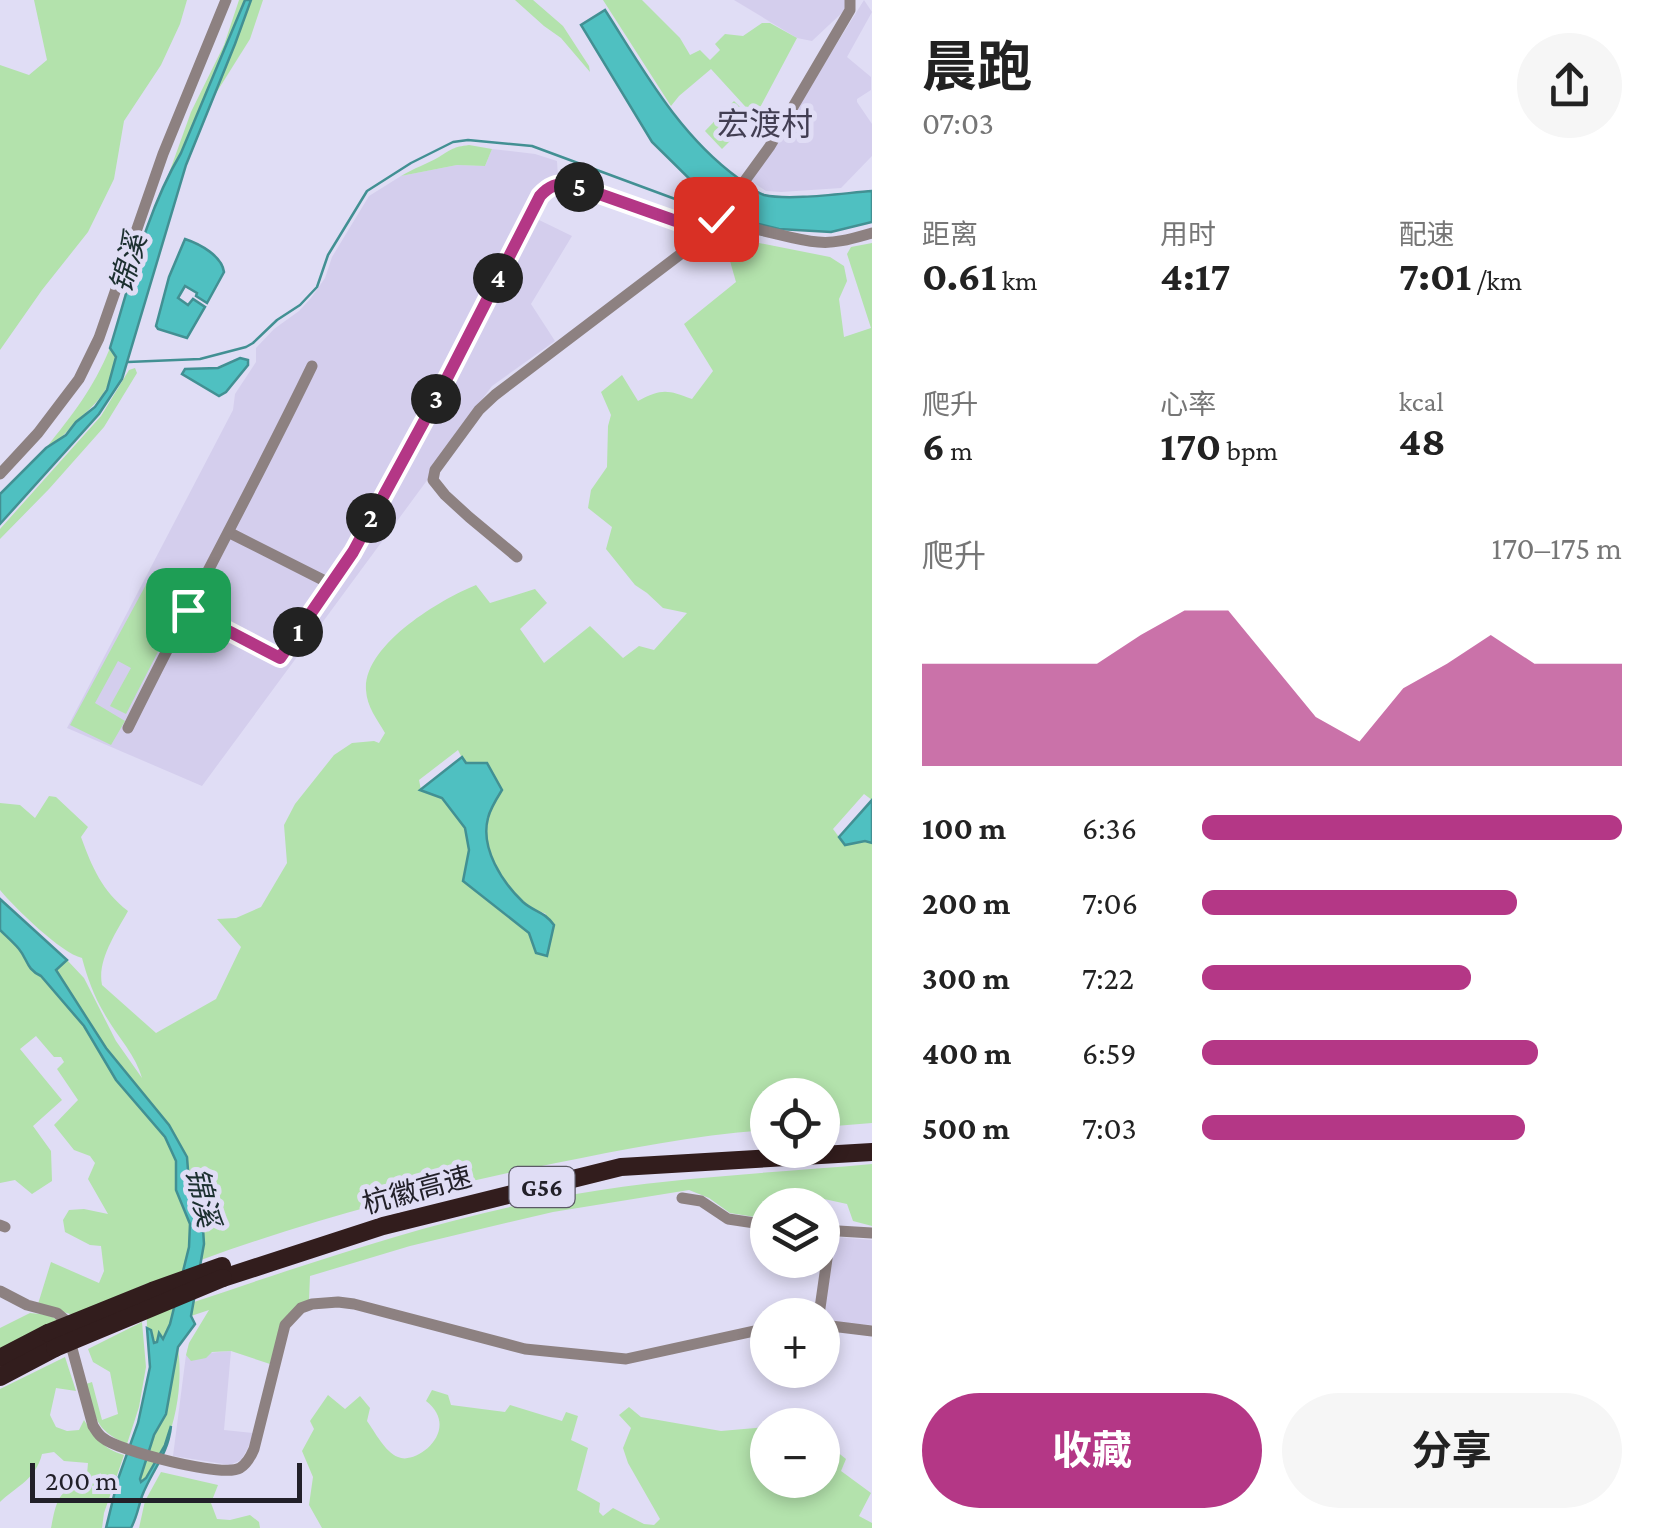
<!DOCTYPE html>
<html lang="zh">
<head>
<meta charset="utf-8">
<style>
	body { margin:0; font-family:"Crimson Pro","Noto Sans SC",serif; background:#f6f6f6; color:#222; height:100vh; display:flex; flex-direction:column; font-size:38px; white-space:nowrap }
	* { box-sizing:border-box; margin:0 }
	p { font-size:32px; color:#767676 }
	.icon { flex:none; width:55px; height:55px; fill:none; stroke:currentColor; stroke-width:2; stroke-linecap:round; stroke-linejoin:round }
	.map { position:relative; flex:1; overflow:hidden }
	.details { display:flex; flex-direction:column; background:#fff; width:800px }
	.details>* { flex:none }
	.fabs { position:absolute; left:750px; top:1078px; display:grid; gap:20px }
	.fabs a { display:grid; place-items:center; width:90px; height:90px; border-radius:50%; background:#fff; box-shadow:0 5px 15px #0003; font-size:50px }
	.scale { position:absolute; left:30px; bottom:25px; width:272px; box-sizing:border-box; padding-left:10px; border:5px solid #222029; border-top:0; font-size:28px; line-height:35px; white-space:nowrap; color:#222029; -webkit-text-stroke:8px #e0ddf5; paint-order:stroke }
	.pin { position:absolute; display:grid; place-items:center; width:85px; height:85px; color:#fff; margin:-42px; border-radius:20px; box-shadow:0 5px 15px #0006 }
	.km { position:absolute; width:50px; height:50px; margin:-25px; border-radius:50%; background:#222; color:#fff; font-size:28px; line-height:50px; text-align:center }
	.round { display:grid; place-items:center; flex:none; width:105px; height:105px; border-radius:52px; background:#f6f6f6 }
	.summary { display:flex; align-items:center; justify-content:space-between; height:170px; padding:0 50px }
	h1 { font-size:55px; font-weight:700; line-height:75px }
	.stats { display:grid; grid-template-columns:repeat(3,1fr); gap:15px; height:170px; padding:10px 50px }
	.stats div { display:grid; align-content:center }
	.stats b { font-size:42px; font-weight:700 }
	.stats small { font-size:28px; font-weight:400 }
	.stats p { font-size:28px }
	.chart { height:280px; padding:20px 50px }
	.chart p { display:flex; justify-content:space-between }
	.chart svg { width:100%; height:180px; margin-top:10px; fill:#b43786; opacity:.7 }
	.cta { display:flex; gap:20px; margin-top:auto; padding:20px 50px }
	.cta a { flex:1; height:115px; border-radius:60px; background:#b43786; color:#fff; font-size:40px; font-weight:700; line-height:115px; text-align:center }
	.cta a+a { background:#f6f6f6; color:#222 }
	ul { padding:0 50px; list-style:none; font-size:32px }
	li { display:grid; grid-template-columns:160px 120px 1fr; align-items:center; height:75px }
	li i { height:25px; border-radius:12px; background:#b43786 }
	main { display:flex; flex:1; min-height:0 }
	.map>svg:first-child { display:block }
	.built { fill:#d4ceed }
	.green { fill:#b3e2ac; fill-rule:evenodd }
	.water { fill:#4fc0c1; stroke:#429093; stroke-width:2.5 }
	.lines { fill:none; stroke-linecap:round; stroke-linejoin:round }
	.stream { stroke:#429093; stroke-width:2.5 }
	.minor { stroke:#8d8181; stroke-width:11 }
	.highway { stroke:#321d1d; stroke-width:18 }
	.highway-bridge { stroke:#321d1d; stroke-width:18 }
	.route-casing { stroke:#fff; stroke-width:20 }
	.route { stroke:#b43786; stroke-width:12 }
	.labels { text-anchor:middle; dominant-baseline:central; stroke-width:10; stroke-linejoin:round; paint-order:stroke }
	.shield { fill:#e0ddf5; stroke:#5b5966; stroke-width:2.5 }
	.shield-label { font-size:25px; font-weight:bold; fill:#222029 }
	.street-label { font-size:28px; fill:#222029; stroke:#e0ddf5 }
	.water-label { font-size:30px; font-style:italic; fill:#1c3030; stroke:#e0ddf5 }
	.quarter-label { font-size:32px; fill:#423e52; stroke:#e0ddf5 }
</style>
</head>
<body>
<main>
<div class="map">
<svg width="872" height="1528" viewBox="0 0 872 1528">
	<rect width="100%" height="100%" fill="#e0ddf5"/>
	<g class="built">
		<polygon points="734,0 846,0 845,10 812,41 797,38"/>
		<polygon points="864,0 872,12 847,57 871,77 871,90 857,99 857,102 872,124 872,156 841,188 781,192 766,191 751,181"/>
		<polygon points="492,149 535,154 557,161 559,193 543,204 535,218 572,236 531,304 555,341 492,386 432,467 428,479 202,786 67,728 233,410 235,394 256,362 256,348 274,329 299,311 311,298 325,278 332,257 369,196 401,176 457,165 485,166"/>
		<polygon points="836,1237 872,1240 872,1325 834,1322 825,1308"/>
		<polygon points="231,1351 224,1430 253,1433 248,1448 241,1460 230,1465 173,1456 186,1355"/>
	</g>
	<g class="green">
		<polygon points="34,0 187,0 180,24 161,65 124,121 114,179 88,232 42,290 0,350 0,65 29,75 47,60"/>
		<polygon points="239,0 245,0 181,153 168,176 191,112 224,45"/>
		<polygon points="251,0 263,0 250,39 213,98"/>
		<polygon points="515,0 533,0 563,26 589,66 590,72 561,38 544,26"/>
		<polygon points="603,0 642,0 680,38 690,55 700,50 710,60 720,50 715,44 725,34 743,36 762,23 770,23 797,38 757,113 753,115 711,69 679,96 671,106"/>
		<polygon points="734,101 752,119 722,149 705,131"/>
		<path d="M469,145L492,149L485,166L457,165L401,176C414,168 427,164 439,157C452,149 453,147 469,145Z"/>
		<path d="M744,240L830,257L844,266L847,281L839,299L844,337L871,328L847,254L851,247L872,243V800L864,794L833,829L845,845L865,841L872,843V1123L823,1127L822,1095H768L767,1130C696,1135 625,1149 556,1163C436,1187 316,1218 201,1260L204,1244L202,1213L189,1183L187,1157L169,1125L106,1048L55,969L67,960L84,978L116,1041L142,1078C136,1055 116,1035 104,1013C94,996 87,977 82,958C61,953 15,908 0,890V803L20,805L35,818L49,796L56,797L88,827L81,837C92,867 102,891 128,911C116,933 97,960 102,985L156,1033L216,999L241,947L217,919L236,918L261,907L287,863L284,825L295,804L334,755L352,743L374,741L379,743L385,733C377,719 367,707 366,690C363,645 441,599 476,585L490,603L535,589L547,603L520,629L544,663L590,626L623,658L639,646L654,650L687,613L663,608L647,593L635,585L606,549L612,527L588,508L591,490L607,467L608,426L611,415L601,392L622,375L638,401C662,388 668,390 692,399L713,371L684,324L736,282L726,247ZM458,750L465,764L501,790C497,798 489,809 487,819C480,849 502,885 524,904C530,908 539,911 546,914L536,953L529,933L464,881L469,850L465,828L442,797L421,790L419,780Z"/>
		<path d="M110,348L116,357C110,390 102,398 78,420C67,431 60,441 46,448C73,414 93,389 110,348Z"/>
		<polygon points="135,368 137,373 104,427 49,489 0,539 0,529 101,416 129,370"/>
		<polygon points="148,581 183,603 126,714 110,706 131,668 118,661 95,703 125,721 111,745 70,725"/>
		<path d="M0,930C6,936 13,942 19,949C28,960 26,969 41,976L84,1026L116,1080L165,1137L176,1161V1190L190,1224L189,1247L170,1324L161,1342L154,1344L151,1330L147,1328L146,1284L73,1315L38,1304L51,1262L99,1283L104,1271L101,1246L90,1245L65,1232L63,1220L69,1210L84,1209L108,1214L88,1179L95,1163L90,1156L74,1150L54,1125L78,1100L57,1069L64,1062L61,1057H54L36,1036L20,1049L62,1100L33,1126L51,1151L52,1181L32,1194L15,1180L0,1183Z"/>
		<path d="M872,1164V1226L853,1221L847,1204L815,1197L813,1205H768L767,1219L730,1213L709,1198L689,1190L553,1212L489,1227L410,1246L310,1276L309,1300C277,1317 280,1331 270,1364L231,1351L212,1352L206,1358L191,1361L186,1355L189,1343L209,1310L191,1316L194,1302C319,1260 445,1216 576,1194C674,1177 773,1173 872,1164Z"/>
		<polygon points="30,1313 49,1315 59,1321 0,1350 0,1328"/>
		<path d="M142,1322L146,1367L139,1407L127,1444C93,1429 96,1417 86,1384L92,1382L102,1420L118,1414L110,1372L93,1362L88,1349Z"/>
		<path d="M178,1347C184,1393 173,1447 142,1483L140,1479L154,1435L166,1414Z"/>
		<path d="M65,1357L76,1391L56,1388L50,1415L56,1427L67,1431L79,1430L84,1420C95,1437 103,1449 124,1455L104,1513L102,1528H51C56,1504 57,1487 86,1485L88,1463L64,1461L54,1452L42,1454C36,1479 17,1486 0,1502V1389Z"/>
		<path d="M432,1390L448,1395L451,1405L505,1412L510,1405L562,1421L566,1412L578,1416L571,1440L588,1448L577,1490L600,1503L599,1512L603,1516L613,1508L644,1524L654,1525L660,1519L628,1463L623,1448L631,1428L619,1415L629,1407L641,1417L721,1431L767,1427L768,1480H822L823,1443L831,1447L846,1459L841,1471L871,1493L859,1516L872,1523V1528H322L309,1505L313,1477L302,1451L314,1429L310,1421L328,1395L345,1409L360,1396L370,1408L367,1421C375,1432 385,1452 398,1457C417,1466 462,1429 426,1401Z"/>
		<polygon points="161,1472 218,1485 211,1503 217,1519 230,1520 250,1515 259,1522 260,1528 139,1528 145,1501"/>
	</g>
	<g class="water">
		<path d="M245,0H251L235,44L186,165L122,379L99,414L0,524V494L46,448L66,435L76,422L95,407L107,390L116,357L110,348C130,283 146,212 181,153Z"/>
		<path d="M605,10C644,71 679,135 738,178C746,184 755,192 764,195C790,201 844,193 872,191V222L831,232L779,229L746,221L720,209L652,142L581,25Z"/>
		<path d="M185,239C200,244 222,256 224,272L207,303L196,296L197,293L185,286L178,298L188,305L193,299L205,307L187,338L158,329L156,326L169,277Z"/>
		<polygon points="240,358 248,360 248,365 226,392 219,396 182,374 185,369 218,368"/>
		<path d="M462,757L466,763H487L502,790C497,798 490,809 488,818C480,848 502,882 523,902C534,912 544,911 554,925L547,956L536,953L529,933L463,881L469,850L465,828L442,798L420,790Z"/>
		<polygon points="872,800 872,843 865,841 845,845 839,837"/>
		<path d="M0,899L67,960L56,970L106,1048L169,1125L187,1157L189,1183L202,1213L204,1244L191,1316L195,1324L178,1347L166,1414L154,1435L140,1479L141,1482L146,1478L165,1445L171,1426C168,1455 152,1470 142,1496C138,1508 137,1517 131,1528H106L118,1479L138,1423L150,1367L147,1328L151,1330L154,1343L157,1342L159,1333L163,1339L170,1324L189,1247L190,1224L176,1190V1161L165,1137L116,1080L84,1026L41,976C26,969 28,960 19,949C13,942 6,936 0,930Z"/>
	</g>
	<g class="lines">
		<polyline class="stream" points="128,362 200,359 246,347 253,343 277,320 300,305 317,287 328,255 367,191 411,163 453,142 468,140 532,146 694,206"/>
		<g class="minor">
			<polyline points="0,474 38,433 60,404 79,379 99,338 163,154 226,0"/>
			<path d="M230,533L327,582C348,571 372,516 384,494C438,395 489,296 539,196C549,186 556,183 571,185L693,227C714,232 727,226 748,228C771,231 794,240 818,242C836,244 854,238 872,233"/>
			<polyline points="517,557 469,517 445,495 433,480 435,470 479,410 495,395 711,231 717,219 770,146 850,10 850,0"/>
			<polyline points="188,610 280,658 333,580"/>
			<path d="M128,728C188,606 253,488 312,366"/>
			<polyline points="682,1198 701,1201 728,1219 768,1225"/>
			<polyline points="0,1225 5,1227"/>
			<polyline points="822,1230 872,1233"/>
			<path d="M0,1291L27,1305L57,1313L64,1319L93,1426C96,1430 98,1435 103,1438C118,1451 224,1478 240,1468C247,1464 251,1456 254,1449L285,1325L301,1308L312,1304L338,1302L354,1304L525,1349L626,1359L768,1328"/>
			<polyline points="819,1315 831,1231"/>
			<polyline points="822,1323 831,1326 872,1331"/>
		</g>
		<g class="highway">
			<polyline points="223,1278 383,1226 621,1167 872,1152"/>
			<polyline points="0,1358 48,1333"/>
			<polyline points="0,1377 55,1348"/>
		</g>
		<g class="highway-bridge">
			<polyline points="48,1333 152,1291 222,1266"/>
			<polyline points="55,1348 223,1278"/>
		</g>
	</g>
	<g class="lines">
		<defs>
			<path id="route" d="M188,610L280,658L353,552L441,390L540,196C549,186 557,183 571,184L693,227L711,231L716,219"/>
		</defs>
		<use href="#route" class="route-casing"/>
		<use href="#route" class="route"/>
	</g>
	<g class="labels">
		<rect class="shield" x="509.5" y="1167" width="65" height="40" rx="8"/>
		<g class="shield-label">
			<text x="542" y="1187">G56</text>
		</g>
		<g class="street-label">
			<text transform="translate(417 1190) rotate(-15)">杭徽高速</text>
		</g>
		<g class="water-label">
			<text transform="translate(128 263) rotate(-74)">锦溪</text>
			<text transform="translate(203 1197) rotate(77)">锦溪</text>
		</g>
		<g class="quarter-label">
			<text x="765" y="124">宏渡村</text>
		</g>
	</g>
</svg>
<div class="fabs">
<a><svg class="icon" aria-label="locate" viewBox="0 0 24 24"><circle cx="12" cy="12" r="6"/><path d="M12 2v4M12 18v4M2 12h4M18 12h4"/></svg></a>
<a><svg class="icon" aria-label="layers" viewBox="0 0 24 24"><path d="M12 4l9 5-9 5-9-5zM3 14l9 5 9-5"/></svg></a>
<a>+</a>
<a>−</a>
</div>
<div class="scale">200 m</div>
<div class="pin" style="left:188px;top:610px;background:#1e9e55"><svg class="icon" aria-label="arrive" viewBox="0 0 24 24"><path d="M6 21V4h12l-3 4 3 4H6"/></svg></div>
<div class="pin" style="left:716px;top:219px;background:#d93025"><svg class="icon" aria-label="check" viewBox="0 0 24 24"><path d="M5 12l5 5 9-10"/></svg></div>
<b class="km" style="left:298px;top:632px">1</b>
<b class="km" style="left:371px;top:518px">2</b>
<b class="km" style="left:436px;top:399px">3</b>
<b class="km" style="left:498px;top:278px">4</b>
<b class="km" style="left:579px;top:187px">5</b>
</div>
<section class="details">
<div class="summary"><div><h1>晨跑</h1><p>07:03</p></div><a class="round"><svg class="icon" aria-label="share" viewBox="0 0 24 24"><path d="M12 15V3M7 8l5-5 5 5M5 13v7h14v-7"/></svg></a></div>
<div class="stats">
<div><p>距离</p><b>0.61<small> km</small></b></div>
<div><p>用时</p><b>4:17</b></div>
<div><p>配速</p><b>7:01<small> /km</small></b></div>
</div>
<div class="stats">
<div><p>爬升</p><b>6<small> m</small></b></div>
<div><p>心率</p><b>170<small> bpm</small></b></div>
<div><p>kcal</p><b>48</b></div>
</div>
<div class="chart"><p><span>爬升</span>170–175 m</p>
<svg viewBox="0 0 160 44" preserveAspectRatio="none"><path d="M0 44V19L10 19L20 19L30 19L40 19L50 12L60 6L70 6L80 19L90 32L100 38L110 25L120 19L130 12L140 19L150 19L160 19V44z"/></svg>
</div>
<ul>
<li><b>100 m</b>6:36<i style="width:100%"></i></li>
<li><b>200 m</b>7:06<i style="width:75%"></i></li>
<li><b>300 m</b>7:22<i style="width:64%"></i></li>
<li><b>400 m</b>6:59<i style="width:80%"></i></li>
<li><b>500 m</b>7:03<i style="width:77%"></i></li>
</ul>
<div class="cta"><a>收藏</a><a>分享</a></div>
</section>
</main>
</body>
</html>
